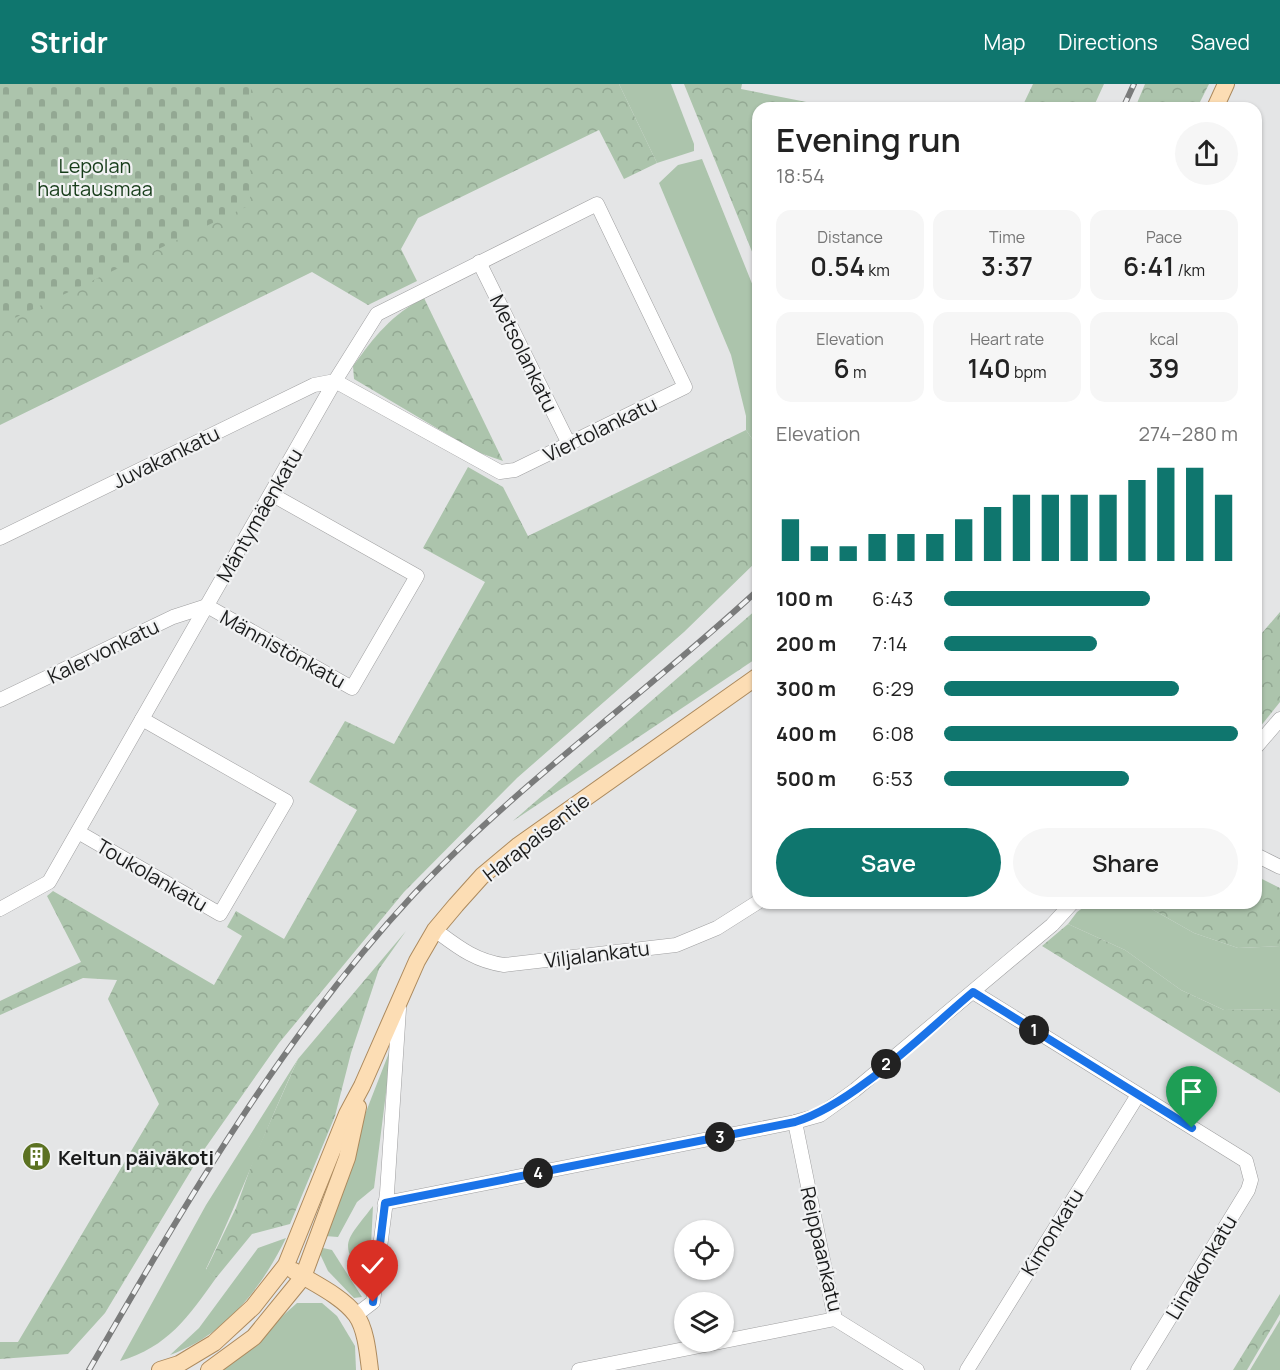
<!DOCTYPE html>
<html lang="en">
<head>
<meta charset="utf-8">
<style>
	body { margin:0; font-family:Manrope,sans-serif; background:#f6f6f6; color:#222; height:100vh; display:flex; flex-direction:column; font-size:22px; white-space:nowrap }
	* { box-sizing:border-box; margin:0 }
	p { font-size:20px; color:#767676 }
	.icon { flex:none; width:33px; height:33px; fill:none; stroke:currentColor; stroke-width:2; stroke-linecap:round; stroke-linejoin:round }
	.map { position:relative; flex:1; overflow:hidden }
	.sheet { position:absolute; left:752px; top:18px; width:510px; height:807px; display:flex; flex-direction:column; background:#fff; border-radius:18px; box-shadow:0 2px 4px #0004 }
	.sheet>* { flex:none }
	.controls { position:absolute; left:674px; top:1136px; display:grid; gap:12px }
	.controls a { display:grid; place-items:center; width:60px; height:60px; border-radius:50%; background:#fff; box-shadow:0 2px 4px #0004; font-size:30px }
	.pin { position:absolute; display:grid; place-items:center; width:51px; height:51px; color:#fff; margin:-62px -26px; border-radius:50% 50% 50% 0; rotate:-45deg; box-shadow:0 0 6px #0007 }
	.pin .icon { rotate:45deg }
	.km { position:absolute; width:30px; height:30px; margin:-15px; border-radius:50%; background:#222; color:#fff; font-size:16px; line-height:30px; text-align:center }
	.round { display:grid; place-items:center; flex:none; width:63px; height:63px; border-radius:32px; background:#f6f6f6 }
	.head { display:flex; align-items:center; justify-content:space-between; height:102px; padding:0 24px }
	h1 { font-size:33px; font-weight:600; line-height:45px }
	.figures { display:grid; grid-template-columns:repeat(3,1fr); gap:9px; height:102px; padding:6px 24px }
	.figures div { display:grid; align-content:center; border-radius:15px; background:#f6f6f6; text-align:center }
	.figures b { font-size:26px; font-weight:600 }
	.figures small { font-size:16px; font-weight:400 }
	.figures p { font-size:16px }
	.chart { height:168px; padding:12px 24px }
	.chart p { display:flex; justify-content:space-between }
	.chart svg { width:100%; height:108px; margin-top:6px; stroke:#0f766e; stroke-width:6 }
	.primary-button { display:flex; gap:12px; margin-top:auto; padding:12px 24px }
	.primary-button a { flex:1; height:69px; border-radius:36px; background:#0f766e; color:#fff; font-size:24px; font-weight:600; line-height:69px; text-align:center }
	.primary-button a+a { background:#f6f6f6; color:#222 }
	ul { padding:0 24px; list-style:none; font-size:20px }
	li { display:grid; grid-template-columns:96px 72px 1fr; align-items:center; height:45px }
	li i { height:15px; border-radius:8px; background:#0f766e }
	header { display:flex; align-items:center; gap:36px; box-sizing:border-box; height:84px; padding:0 30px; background:#0f766e; color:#fff }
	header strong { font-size:28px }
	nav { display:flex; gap:33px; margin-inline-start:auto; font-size:21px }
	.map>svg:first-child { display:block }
	.green { fill:#acc4ac }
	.forest { fill:url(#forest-crowns) }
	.cemetery { fill:url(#cemetery-stones) }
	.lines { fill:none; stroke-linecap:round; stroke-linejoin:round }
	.minor-casing { stroke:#9f9fa0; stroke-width:15 }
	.major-casing { stroke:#ac8a5e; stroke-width:18 }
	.minor { stroke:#fff; stroke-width:14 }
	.major { stroke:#fcddb4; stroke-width:16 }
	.rail-casing { stroke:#7a7b7b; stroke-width:6 }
	.rail { stroke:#f1f2f3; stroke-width:4; stroke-dasharray:11; stroke-linecap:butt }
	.route-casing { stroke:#fff; stroke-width:12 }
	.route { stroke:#1a73e8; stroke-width:8 }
	.labels { text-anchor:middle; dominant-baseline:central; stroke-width:4.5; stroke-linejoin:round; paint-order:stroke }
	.park-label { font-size:20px; fill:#163c19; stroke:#f1f2f3 }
	.street-label { font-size:20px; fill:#1a1b1b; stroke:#f1f2f3 }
	.poi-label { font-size:20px; font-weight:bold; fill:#1a1b1b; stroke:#f1f2f3; text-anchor:start }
</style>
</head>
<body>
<header>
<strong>Stridr</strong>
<nav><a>Map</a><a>Directions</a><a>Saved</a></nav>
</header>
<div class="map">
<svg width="1280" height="1286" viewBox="0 0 1280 1286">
	<defs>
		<pattern id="forest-crowns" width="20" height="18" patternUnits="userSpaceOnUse" patternTransform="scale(1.5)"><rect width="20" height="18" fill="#acc4ac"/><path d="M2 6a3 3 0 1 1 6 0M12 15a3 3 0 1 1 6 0" fill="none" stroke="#93a893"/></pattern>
		<pattern id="cemetery-stones" width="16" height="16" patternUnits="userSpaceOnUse" patternTransform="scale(1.5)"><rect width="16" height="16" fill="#acc4ac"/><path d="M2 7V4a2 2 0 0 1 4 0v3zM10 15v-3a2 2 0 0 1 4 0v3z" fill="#93a893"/></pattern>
	</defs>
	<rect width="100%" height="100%" fill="#e4e5e6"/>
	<g class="green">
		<polygon points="619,0 671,0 694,60 694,67 657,79"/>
		<polygon points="702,75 757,212 757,362 746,346 746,332 731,271 659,99 678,81"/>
		<polygon points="1090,819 1141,819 1194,849 1238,864 1280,862 1280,925 1224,926 1181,906 1125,866 1068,840 1077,828"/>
		<polygon points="392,961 374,1104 357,1118 338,1153 325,1152 364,1033"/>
		<path d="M298,975C266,1044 239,1116 206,1185L216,1194C188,1233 168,1263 120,1277L206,1121Z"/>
		<path d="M373,1122L369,1201C339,1159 342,1162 373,1122Z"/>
		<path d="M286,1154C261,1205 225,1251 170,1271L199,1244L258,1164Z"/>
		<polygon points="323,1164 332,1166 362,1213 354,1214 328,1187 320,1170"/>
		<polygon points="297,1219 322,1219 337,1232 355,1262 356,1286 222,1286"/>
		<polygon points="1280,1236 1280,1286 1250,1286"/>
	</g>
	<g class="forest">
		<polygon points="150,0 619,0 657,79 624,95 599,46 418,134 401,165 417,197 368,221 312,188 0,341 0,149"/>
		<polygon points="684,0 742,0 741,5 837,24 758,24 757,180"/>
		<polygon points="1033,0 1104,0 1093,24 1013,24 1023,21"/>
		<polygon points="1145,0 1209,0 1197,24 1135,24"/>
		<path d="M424,214L503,377L477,368L354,295L353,282C375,252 391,231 424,214Z"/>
		<polygon points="746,346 757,362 757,477 684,548 517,694 404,808 279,959 201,1070 105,1229 68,1270 0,1275 0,1258 18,1258 159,1020 108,915 117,896 83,894 0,931 0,917 81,878 47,812 53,807 214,901 242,852 227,843 236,827 284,855 357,726 309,698 345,637 394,660 485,498 423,464 468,383 503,403 528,452"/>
		<polygon points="757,525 757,574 513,737"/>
		<polygon points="1280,528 1280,618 1256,648 1256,556"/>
		<polygon points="1256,792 1280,804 1280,862 1238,864 1194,849 1141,819 1256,819"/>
		<polygon points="1068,840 1125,866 1181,906 1224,926 1280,925 1280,1009 1042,862"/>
		<polygon points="406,847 379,885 351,969 335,1032 290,1140 252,1150 216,1194 206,1186 236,1124 254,1074 298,975"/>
		<polygon points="1280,1210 1280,1230 1247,1286 1233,1286"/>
	</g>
	<polygon class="cemetery" points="0,0 251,0 250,121 0,241"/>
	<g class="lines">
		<defs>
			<g id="minor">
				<polyline points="479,178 569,360"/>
				<polyline points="0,454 314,301 335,297 500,388 515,386 685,303 597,120 377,230 335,297 49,798 0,825"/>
				<polyline points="0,616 173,533 207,522 352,604 417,492 271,410"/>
				<polyline points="1256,663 1280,635"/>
				<polyline points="78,748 220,830 286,717 142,635"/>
				<polyline points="1256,771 1280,783"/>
				<path d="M435,846C458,863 475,877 504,881L676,861L717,844L758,818"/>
				<polyline points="973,908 1246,1077 1251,1096 1248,1106 1138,1286"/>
				<polyline points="795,1038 835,1235 917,1286"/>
				<polyline points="385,1119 795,1038 820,1031 855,1006 1052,841 1072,819"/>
				<polyline points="356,1231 373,1218 387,1109 399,925"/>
				<polyline points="579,1286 835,1235"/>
				<polyline points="967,1286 1138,1011"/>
			</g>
			<g id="major">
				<polyline points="1215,24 1226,0"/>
				<path d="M294,1187C313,1199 342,1212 356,1231C366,1245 368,1270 370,1286"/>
				<polyline points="160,1286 179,1280 214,1259 253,1223 286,1181 347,1030 362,1002 417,877 435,846 456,821 482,792 519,761 758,592"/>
				<polyline points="209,1286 254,1253 303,1193 347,1074 358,1023"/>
			</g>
		</defs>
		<use href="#minor" class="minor-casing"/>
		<use href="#major" class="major-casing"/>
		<use href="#minor" class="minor"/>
		<use href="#major" class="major"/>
		<defs>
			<g id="rail">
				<polyline points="1123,24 1134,0"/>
				<path d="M89,1286C185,1120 283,951 414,810C519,698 646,610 758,506"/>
			</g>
		</defs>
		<use href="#rail" class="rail-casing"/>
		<use href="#rail" class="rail"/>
	</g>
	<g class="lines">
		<defs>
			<path id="route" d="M373,1218L385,1119L795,1038C854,1020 925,948 973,908L1192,1044"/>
		</defs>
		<use href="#route" class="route-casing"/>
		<use href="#route" class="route"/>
	</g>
	<defs>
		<symbol id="building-disc" viewBox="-11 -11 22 22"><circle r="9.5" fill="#5c7222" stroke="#f1f2f3"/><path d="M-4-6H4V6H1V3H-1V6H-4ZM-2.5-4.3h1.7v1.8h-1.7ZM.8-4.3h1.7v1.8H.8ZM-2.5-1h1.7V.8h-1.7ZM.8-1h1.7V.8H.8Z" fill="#fff"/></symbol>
	</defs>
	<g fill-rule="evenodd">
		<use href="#building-disc" x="20" y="1056" width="33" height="33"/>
	</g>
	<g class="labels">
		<g class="park-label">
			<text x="95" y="81">Lepolan<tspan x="95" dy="23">hautausmaa</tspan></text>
		</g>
		<g class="street-label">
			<text transform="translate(524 269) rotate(64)">Metsolankatu</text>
			<text transform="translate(600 345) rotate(-26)">Viertolankatu</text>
			<text transform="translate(166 373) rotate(-26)">Juvakankatu</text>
			<text transform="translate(259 431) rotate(-60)">Mäntymäenkatu</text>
			<text transform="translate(283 565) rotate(29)">Männistönkatu</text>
			<text transform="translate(103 567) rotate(-26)">Kalervonkatu</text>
			<text transform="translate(536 753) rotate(-38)">Harapaisentie</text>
			<text transform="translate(152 791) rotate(30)">Toukolankatu</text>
			<text transform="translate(597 870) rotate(-7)">Viljalankatu</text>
			<text transform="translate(1052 1148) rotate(-58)">Kimonkatu</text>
			<text transform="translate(822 1165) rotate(77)">Reippaankatu</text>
			<text transform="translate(1201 1183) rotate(-59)">Liinakonkatu</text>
		</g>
		<g class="poi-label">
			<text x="58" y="1073">Keltun päiväkoti</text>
		</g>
	</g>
</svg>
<div class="controls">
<a><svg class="icon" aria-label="locate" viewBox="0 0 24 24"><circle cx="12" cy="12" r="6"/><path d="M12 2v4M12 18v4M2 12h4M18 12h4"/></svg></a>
<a><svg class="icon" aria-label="layers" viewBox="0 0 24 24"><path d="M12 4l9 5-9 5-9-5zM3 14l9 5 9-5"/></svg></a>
</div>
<div class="pin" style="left:1192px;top:1044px;background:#1e9e55"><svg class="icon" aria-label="arrive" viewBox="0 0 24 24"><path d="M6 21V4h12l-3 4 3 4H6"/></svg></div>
<div class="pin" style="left:373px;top:1218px;background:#d93025"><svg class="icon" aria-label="check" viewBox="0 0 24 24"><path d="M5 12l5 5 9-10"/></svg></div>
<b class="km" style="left:1034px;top:946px">1</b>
<b class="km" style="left:886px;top:980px">2</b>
<b class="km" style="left:720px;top:1053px">3</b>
<b class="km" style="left:538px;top:1089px">4</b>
<section class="sheet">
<div class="head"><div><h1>Evening run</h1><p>18:54</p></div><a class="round"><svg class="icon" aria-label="share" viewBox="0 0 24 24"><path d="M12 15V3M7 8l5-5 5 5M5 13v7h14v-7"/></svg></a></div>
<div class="figures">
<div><p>Distance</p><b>0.54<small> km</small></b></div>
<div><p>Time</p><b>3:37</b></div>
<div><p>Pace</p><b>6:41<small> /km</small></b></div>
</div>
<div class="figures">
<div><p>Elevation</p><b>6<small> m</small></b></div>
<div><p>Heart rate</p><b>140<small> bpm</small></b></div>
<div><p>kcal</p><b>39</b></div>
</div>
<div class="chart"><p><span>Elevation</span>274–280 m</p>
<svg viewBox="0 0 160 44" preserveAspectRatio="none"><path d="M5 44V27M15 44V38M25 44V38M35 44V33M45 44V33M55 44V33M65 44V27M75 44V22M85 44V17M95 44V17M105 44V17M115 44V17M125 44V11M135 44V6M145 44V6M155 44V17"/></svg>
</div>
<ul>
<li><b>100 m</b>6:43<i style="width:70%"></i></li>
<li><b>200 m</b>7:14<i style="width:52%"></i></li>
<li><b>300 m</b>6:29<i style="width:80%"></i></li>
<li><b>400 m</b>6:08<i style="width:100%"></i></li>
<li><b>500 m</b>6:53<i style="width:63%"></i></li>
</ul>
<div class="primary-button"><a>Save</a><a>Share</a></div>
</section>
</div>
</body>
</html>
